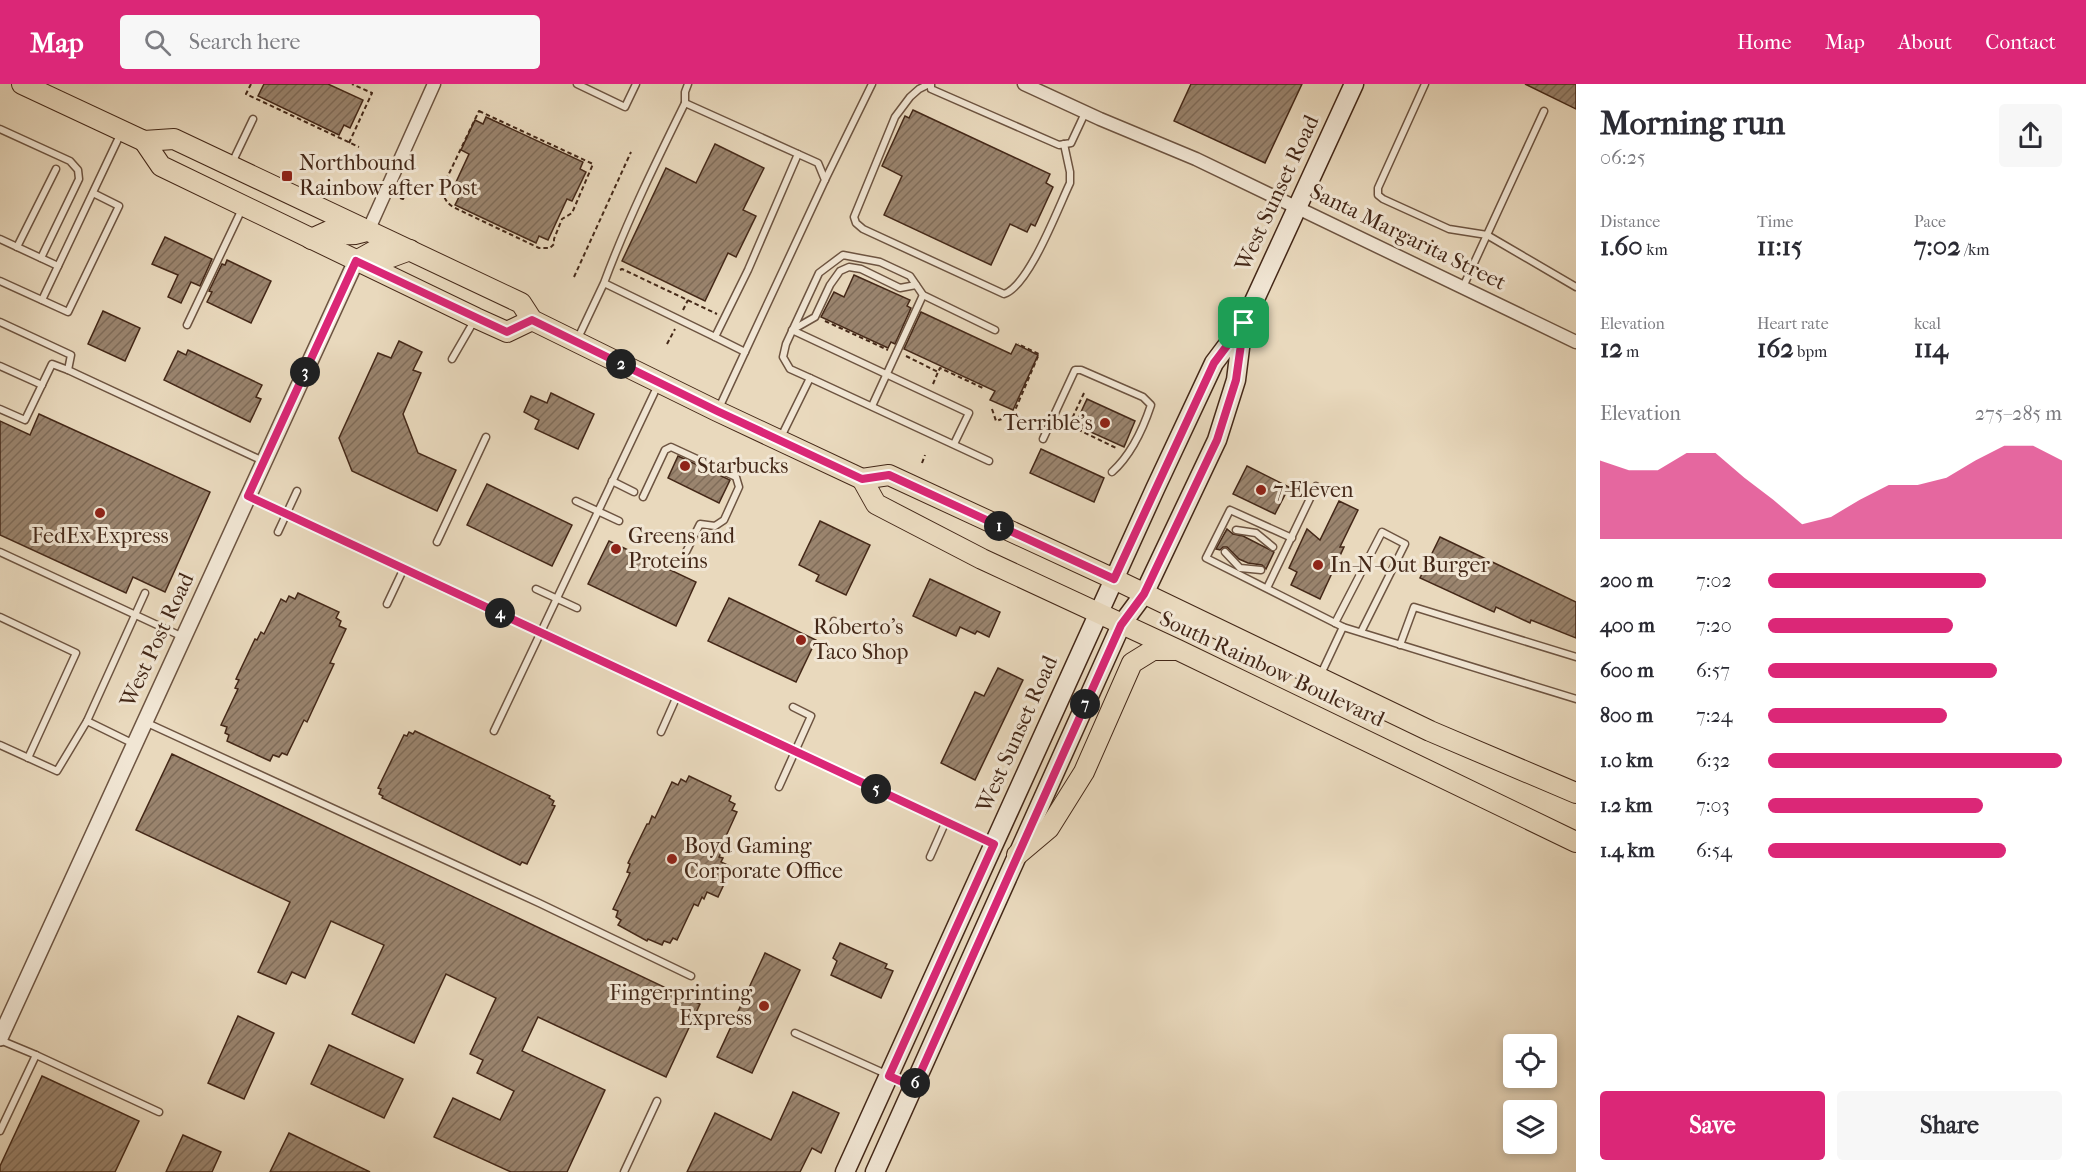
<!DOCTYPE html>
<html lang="en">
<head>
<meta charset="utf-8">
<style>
	body { margin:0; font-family:"IM FELL French Canon",serif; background:#f7f7f7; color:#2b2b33; height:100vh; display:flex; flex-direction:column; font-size:22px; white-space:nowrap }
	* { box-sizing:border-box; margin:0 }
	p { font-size:20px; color:#7c7c81 }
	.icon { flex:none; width:33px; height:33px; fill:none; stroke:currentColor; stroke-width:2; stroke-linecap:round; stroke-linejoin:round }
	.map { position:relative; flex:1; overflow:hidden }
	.sheet { display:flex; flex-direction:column; background:#fff; width:510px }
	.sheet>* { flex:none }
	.buttons { position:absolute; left:1503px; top:950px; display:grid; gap:12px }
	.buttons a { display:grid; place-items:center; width:54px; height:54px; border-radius:6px; background:#fff; box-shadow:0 3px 9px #0003; font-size:30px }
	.pin { position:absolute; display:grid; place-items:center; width:51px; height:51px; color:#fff; margin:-26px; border-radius:12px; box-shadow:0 3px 9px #0006 }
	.km { position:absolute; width:30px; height:30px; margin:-15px; border-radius:50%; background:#222; color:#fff; font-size:16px; line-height:30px; text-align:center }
	.round { display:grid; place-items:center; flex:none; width:63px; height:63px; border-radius:6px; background:#f7f7f7 }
	.head { display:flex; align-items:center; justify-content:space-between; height:102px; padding:0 24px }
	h1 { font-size:33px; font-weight:700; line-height:45px }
	.figures { display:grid; grid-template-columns:repeat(3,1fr); gap:9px; height:102px; padding:6px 24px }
	.figures div { display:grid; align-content:center }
	.figures b { font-size:26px; font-weight:700 }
	.figures small { font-size:16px; font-weight:400 }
	.figures p { font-size:16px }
	.chart { height:168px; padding:12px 24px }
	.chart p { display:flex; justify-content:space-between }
	.chart svg { width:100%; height:108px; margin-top:6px; fill:#db2777; opacity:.7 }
	.cta { display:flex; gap:12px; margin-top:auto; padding:12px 24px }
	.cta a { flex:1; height:69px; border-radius:6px; background:#db2777; color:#fff; font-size:24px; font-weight:700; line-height:69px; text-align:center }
	.cta a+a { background:#f7f7f7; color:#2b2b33 }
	ul { padding:0 24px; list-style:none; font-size:20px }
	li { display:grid; grid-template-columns:96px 72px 1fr; align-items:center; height:45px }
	li i { height:15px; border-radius:8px; background:#db2777 }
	header { display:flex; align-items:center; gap:36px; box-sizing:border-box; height:84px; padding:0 30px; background:#db2777; color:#fff }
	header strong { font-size:28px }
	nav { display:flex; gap:33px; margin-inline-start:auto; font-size:21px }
	.search { width:420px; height:54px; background:#f7f7f7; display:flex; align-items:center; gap:15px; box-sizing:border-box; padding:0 21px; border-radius:6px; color:#7c7c81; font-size:22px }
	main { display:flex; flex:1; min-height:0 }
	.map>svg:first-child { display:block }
	.building { fill:url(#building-hatch); stroke:#442818; stroke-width:1.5 }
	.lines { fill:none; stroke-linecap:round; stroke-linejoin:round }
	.service-casing { stroke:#6d5441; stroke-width:9 }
	.minor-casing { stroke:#6d5441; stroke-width:15 }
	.tertiary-casing { stroke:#6d5441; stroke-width:18 }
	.secondary-casing { stroke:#442818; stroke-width:21 }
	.primary-casing { stroke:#442818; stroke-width:22 }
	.path { stroke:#442818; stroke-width:2; stroke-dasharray:4.5 3; stroke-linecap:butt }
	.service { stroke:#f1e6d4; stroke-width:6 }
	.minor { stroke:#f1e6d4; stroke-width:12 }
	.tertiary { stroke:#f1e6d4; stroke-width:15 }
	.secondary { stroke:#f1e6d4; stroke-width:18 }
	.primary { stroke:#e9d9bd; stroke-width:20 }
	.route-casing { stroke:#fff; stroke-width:12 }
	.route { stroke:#db2777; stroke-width:8 }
	.poi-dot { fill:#8f2418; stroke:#f1e6d4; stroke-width:2 }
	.labels { text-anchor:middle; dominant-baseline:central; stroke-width:6; stroke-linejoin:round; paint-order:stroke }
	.poi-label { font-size:22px; fill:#442818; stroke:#f1e6d4; text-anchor:start }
	.street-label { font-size:22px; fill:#442818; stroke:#f1e6d4 }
</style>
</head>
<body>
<header>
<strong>Map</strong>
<div class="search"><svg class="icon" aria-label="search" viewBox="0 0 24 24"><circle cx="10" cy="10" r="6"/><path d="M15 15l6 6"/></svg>Search here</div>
<nav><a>Home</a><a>Map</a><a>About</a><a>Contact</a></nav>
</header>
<main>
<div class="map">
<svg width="1576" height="1088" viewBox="0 0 1576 1088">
	<defs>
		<pattern id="building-hatch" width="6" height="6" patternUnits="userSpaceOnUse" patternTransform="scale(1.5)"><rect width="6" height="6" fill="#9a846e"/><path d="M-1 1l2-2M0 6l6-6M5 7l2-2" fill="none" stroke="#7f6c59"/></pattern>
	</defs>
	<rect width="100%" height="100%" fill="#e9d9bd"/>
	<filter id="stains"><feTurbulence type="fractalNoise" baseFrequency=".00333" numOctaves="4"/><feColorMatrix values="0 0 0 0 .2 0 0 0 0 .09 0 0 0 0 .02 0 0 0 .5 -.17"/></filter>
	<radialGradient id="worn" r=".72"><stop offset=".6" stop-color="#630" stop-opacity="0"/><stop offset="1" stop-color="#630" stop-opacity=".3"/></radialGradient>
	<g class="building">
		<polygon points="264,0 328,0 363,16 350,44 344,41 339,51 258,12"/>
		<polygon points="1191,0 1302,0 1265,79 1174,37"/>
		<polygon points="1525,0 1576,0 1576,25"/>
		<polygon points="913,26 1050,90 1046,99 1053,103 1035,142 1031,140 1027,148 1010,140 991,181 884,131 902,92 882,82 905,32 909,34"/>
		<polygon points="486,33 583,78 580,85 586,88 572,117 567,115 548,156 539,152 536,159 455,121 459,113 451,109 469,70 461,66 475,36 483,40"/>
		<polygon points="715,60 764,84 743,126 756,132 736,173 728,169 705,217 622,177 666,84 696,99"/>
		<polygon points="165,153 212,175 200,202 191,198 181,219 168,213 178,191 152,180"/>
		<polygon points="227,176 271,197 251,239 207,218 212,208 209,207 222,180 225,181"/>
		<polygon points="854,191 910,216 907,222 911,224 895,260 891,258 888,264 821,233 834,208 844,213"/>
		<polygon points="103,227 140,244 125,277 88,260"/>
		<polygon points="921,228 1011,270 1016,260 1038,271 1013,326 990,316 995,307 904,265"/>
		<polygon points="399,257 422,268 413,286 421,289 403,330 418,369 456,386 437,427 352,387 339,354 378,269 391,274"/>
		<polygon points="188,266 262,301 256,313 261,315 250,338 164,296 178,267 186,271"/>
		<polygon points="551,309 594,330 578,365 535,345 539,336 524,328 531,312 547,319"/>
		<polygon points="1087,315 1135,337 1124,363 1075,341"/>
		<polygon points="39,330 210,408 165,508 133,493 126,509 0,451 0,337 30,351"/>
		<polygon points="1041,365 1104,394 1094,418 1030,389"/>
		<polygon points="678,372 730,396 719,419 668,394"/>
		<polygon points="1247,382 1289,403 1275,430 1233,410"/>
		<polygon points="487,400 572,441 552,482 467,441"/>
		<polygon points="1339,417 1358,426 1340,463 1344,463 1320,515 1291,501 1297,488 1289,484 1307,445 1320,456"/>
		<polygon points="820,437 870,461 846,511 816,497 819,491 799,481"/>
		<polygon points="1227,445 1233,450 1243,452 1274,468 1266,485 1262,481 1248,479 1239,475 1227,463 1223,463 1220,466 1216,465"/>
		<polygon points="1440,453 1576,518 1576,554 1531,536 1530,539 1496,523 1494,528 1420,494"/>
		<polygon points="609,457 696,498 676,542 588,500"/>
		<polygon points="930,495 1000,528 989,553 977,547 975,550 960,543 956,552 913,532"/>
		<polygon points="298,509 339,528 336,534 341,537 339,542 346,545 330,579 334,580 307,638 304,636 287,671 282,669 279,673 273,671 270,677 227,657 229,651 225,649 227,643 221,641 238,605 235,604 239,596 236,595 255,555 257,556 261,548 264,550 281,515 286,518 289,512 295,515"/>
		<polygon points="729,514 816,556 796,598 708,557"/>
		<polygon points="998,584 1023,596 975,696 941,679 975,608 984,612"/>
		<polygon points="415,647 550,712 549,714 554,717 552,721 555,722 527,780 522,778 520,781 382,714 383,712 379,710 381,705 378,704 404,651 407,652 409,648 413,650"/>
		<polygon points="172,670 700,920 666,993 538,933 522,967 605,1006 567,1088 511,1088 434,1053 453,1014 500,1036 514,1007 477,989 483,976 470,970 496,914 446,890 414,959 352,930 384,861 331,837 305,894 292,888 286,900 258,888 290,818 136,746"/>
		<polygon points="689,692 731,712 729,717 735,720 732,726 737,728 721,763 723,765 719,773 723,774 721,778 732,783 718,813 707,808 704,815 702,813 698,822 694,820 677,856 673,854 670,859 664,857 662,861 648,855 647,857 618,841 621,836 616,833 618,827 613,825 630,789 627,788 630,780 628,779 647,740 649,740 652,732 655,734 672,698 678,701 681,695 686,698"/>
		<polygon points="840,859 887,880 885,884 893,887 881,914 831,891 837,877 833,874"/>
		<polygon points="765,869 800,886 752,989 717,973"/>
		<polygon points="238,932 274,949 244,1015 208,999"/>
		<polygon points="329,961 403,995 384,1034 311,1000"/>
		<polygon points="42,992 139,1037 115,1088 0,1088 0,1082"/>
		<polygon points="793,1008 839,1029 821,1069 812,1064 800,1088 687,1088 715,1029 771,1056"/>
		<polygon points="289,1049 370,1088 270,1088"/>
		<polygon points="183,1051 221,1068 212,1088 166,1088"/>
	</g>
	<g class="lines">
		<defs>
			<g id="service">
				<polyline points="577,0 625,23 636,0"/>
				<path d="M929,0L919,5L910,13L895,33L854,133L856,139L863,145L1004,210C1029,202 1058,124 1070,99V88L1064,60"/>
				<polyline points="931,0 931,5 1059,61 1071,59 1085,29"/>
				<polyline points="1425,0 1378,104 1378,111 1383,115 1449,145 1487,151 1576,203"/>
				<polyline points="685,19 685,8 688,0"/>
				<polyline points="0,45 70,77 78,86 79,95 41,174"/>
				<polyline points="232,79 253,35"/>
				<polyline points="825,96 872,0"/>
				<polyline points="0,155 58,182"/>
				<polyline points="17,163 56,85"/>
				<polyline points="0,197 68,228 119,122 93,109"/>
				<polyline points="1463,203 1544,27"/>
				<polyline points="42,216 121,49"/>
				<polyline points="0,238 71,271 68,286 263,377"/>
				<polyline points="187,241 242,125"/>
				<polyline points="794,245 815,233 830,201 840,187 849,183 861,185 900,204 916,201"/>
				<polyline points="792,246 969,329 954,360"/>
				<polyline points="715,253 745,268 719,324"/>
				<path d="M578,254L604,199L715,253L748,186L798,70L685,19C656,78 627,137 604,199"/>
				<polyline points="745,268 825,96 818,79 798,70"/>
				<polyline points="452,275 474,237"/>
				<polyline points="0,282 42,301"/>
				<polyline points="810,294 790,285 783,273 786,260 819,189 843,171 880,178 910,192 923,211 995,246"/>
				<polyline points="872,322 923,211"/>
				<polyline points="0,325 25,336 52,280 68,286"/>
				<polyline points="781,353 810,294 989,377"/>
				<path d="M1043,355L1075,286H1081L1143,313L1151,321C1143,345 1131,371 1112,388"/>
				<polyline points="612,397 634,408"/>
				<polyline points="249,412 992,759"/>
				<polyline points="643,413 665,366 671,363 736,393 739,403 724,436 715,442 700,440 686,468"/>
				<polyline points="576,417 619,437"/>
				<polyline points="1236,446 1256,449 1273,463"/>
				<polyline points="278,448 297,407"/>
				<polyline points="1292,454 1230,426 1206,474 1343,543"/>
				<polyline points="437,458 486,353"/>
				<polyline points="0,468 183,553"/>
				<polyline points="1225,468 1240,484 1261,486"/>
				<polyline points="1267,504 1316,402"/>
				<polyline points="536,505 577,524"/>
				<polyline points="387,520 404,484"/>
				<polyline points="0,533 76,569 28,674"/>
				<polyline points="834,537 852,546"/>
				<polyline points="1335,539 1382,448 1405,460 1361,548"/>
				<polyline points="1400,561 1414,523 1576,573"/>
				<polyline points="1320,592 1343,543 1576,615"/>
				<polyline points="87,637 145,509"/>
				<polyline points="145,638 539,819 691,892"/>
				<polyline points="494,647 658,301"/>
				<polyline points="661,648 677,612"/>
				<polyline points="0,661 57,687 87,637 134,660"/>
				<polyline points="779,703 811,632 793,623"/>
				<polyline points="930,773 946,737"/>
				<polyline points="795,949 886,990"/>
				<polyline points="0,956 36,971"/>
				<polyline points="0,1047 36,971 159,1028"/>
				<polyline points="624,1088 657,1017"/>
			</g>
			<g id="minor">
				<polyline points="1024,0 1100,35 1196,75 1576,258"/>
				<polyline points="368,147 434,0"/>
			</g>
			<polyline id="tertiary" points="0,954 356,177"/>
			<g id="secondary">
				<polyline points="845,1088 1155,405 1214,279 1244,239 1354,0"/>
				<polyline points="875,1088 1121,541 1144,510 1217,356 1236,296 1243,240"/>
			</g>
			<g id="primary">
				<polyline points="22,0 144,57 174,55 521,219 532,236 717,327 862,395 889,391 1114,495 1430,647 1576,709"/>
				<polyline points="144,57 161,82 476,234 507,248 532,236"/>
				<path d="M311,155L331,146C342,150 351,152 363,148"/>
				<polyline points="356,177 374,167 391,173 410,166"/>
				<polyline points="862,395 876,420 982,475 1178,566 1576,758"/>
				<polyline points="1017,771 1049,744 1084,688 1132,579 1153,566 1175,566"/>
			</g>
		</defs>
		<use href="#service" class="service-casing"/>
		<use href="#minor" class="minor-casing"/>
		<use href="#tertiary" class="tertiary-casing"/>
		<use href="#secondary" class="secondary-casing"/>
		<use href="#primary" class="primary-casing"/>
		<g class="path">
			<polyline points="251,0 246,10 359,63"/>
			<path d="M479,27L593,80L572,129L562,135L554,155V160L550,164H539L453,123C444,117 442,110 444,100Z"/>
			<polyline points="349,59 372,9 352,0"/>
			<polyline points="400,114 403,115 410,103 412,105"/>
			<polyline points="620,186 622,185 717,230"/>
			<polyline points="574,193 631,68"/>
			<polyline points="683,226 688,216"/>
			<polyline points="825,237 888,266"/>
			<polyline points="667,260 675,245"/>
			<polyline points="906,272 938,288 940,284 985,305"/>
			<polyline points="933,300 938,288"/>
			<polyline points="1084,309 1069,341 1118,365"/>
			<polyline points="992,325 996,337 1013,331 1039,270 1018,260"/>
			<polyline points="922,379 925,371"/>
		</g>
		<use href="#service" class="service"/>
		<use href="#minor" class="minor"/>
		<use href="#tertiary" class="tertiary"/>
		<use href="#secondary" class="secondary"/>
		<use href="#primary" class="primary"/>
	</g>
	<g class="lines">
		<defs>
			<polygon id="route" points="356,177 507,248 532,236 717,327 862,395 889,391 1114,495 1214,279 1244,239 1236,296 1217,356 1144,510 1121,541 914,1003 889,992 994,760 248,412"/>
		</defs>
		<use href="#route" class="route-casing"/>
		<use href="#route" class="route"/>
	</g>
	<g class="poi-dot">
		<rect x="281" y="86" width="12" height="12" rx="3"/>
		<circle cx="1105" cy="339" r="6"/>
		<circle cx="685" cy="382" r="6"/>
		<circle cx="1261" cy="406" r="6"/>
		<circle cx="100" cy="429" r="6"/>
		<circle cx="616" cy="465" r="6"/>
		<circle cx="1318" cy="481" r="6"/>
		<circle cx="801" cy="556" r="6"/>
		<circle cx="672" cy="775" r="6"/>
		<circle cx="764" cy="922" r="6"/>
	</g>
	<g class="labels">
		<g class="poi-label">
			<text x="299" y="79">Northbound<tspan x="299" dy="25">Rainbow after Post</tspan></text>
			<text x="1093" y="339" text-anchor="end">Terrible's</text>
			<text x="697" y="382">Starbucks</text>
			<text x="1273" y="406">7-Eleven</text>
			<text x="100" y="452" text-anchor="middle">FedEx Express</text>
			<text x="628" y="452">Greens and<tspan x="628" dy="25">Proteins</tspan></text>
			<text x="1330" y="481">In-N-Out Burger</text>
			<text x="813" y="543">Roberto's<tspan x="813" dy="25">Taco Shop</tspan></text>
			<text x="684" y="762">Boyd Gaming<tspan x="684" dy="25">Corporate Office</tspan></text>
			<text x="752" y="909" text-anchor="end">Fingerprinting<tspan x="752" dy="25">Express</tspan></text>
		</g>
		<g class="street-label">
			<text transform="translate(1277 109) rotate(-65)">West Sunset Road</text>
			<text transform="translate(1408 153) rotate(26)">Santa Margarita Street</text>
			<text transform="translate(157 556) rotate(-65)">West Post Road</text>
			<text transform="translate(1272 585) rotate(25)">South Rainbow Boulevard</text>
			<text transform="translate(1017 650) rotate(-66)">West Sunset Road</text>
		</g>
	</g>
	<rect width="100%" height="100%" filter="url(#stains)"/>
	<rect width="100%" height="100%" fill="url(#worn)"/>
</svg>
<div class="buttons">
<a><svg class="icon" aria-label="locate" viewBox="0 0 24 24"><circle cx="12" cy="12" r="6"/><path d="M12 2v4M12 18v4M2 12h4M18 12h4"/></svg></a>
<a><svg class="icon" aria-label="layers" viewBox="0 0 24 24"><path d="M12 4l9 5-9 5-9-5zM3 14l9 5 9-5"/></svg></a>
</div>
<div class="pin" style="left:1244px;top:239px;background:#1e9e55"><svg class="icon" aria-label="arrive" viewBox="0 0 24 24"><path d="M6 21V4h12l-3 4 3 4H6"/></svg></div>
<b class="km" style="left:999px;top:442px">1</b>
<b class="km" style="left:621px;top:280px">2</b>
<b class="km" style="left:305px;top:288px">3</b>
<b class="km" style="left:500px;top:529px">4</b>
<b class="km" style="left:876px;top:705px">5</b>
<b class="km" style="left:915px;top:999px">6</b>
<b class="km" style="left:1085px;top:620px">7</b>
</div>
<section class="sheet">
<div class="head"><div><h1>Morning run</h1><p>06:25</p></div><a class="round"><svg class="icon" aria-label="share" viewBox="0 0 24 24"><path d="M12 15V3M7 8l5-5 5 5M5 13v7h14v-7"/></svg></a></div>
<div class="figures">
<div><p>Distance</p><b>1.60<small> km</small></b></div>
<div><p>Time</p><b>11:15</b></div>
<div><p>Pace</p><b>7:02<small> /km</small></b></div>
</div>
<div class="figures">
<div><p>Elevation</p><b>12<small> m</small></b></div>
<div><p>Heart rate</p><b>162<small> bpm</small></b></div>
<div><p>kcal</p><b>114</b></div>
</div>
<div class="chart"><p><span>Elevation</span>275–285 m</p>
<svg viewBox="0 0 160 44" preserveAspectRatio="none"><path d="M0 44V12L10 16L20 16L30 9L40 9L50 19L60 28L70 38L80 35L90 28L100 22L110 22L120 19L130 12L140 6L150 6L160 12V44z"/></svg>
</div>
<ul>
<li><b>200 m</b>7:02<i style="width:74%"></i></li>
<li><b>400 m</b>7:20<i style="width:63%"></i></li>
<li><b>600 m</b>6:57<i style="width:78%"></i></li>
<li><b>800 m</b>7:24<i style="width:61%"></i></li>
<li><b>1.0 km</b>6:32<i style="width:100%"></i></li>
<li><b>1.2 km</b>7:03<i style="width:73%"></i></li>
<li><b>1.4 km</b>6:54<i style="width:81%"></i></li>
</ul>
<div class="cta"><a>Save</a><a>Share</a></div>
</section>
</main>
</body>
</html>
